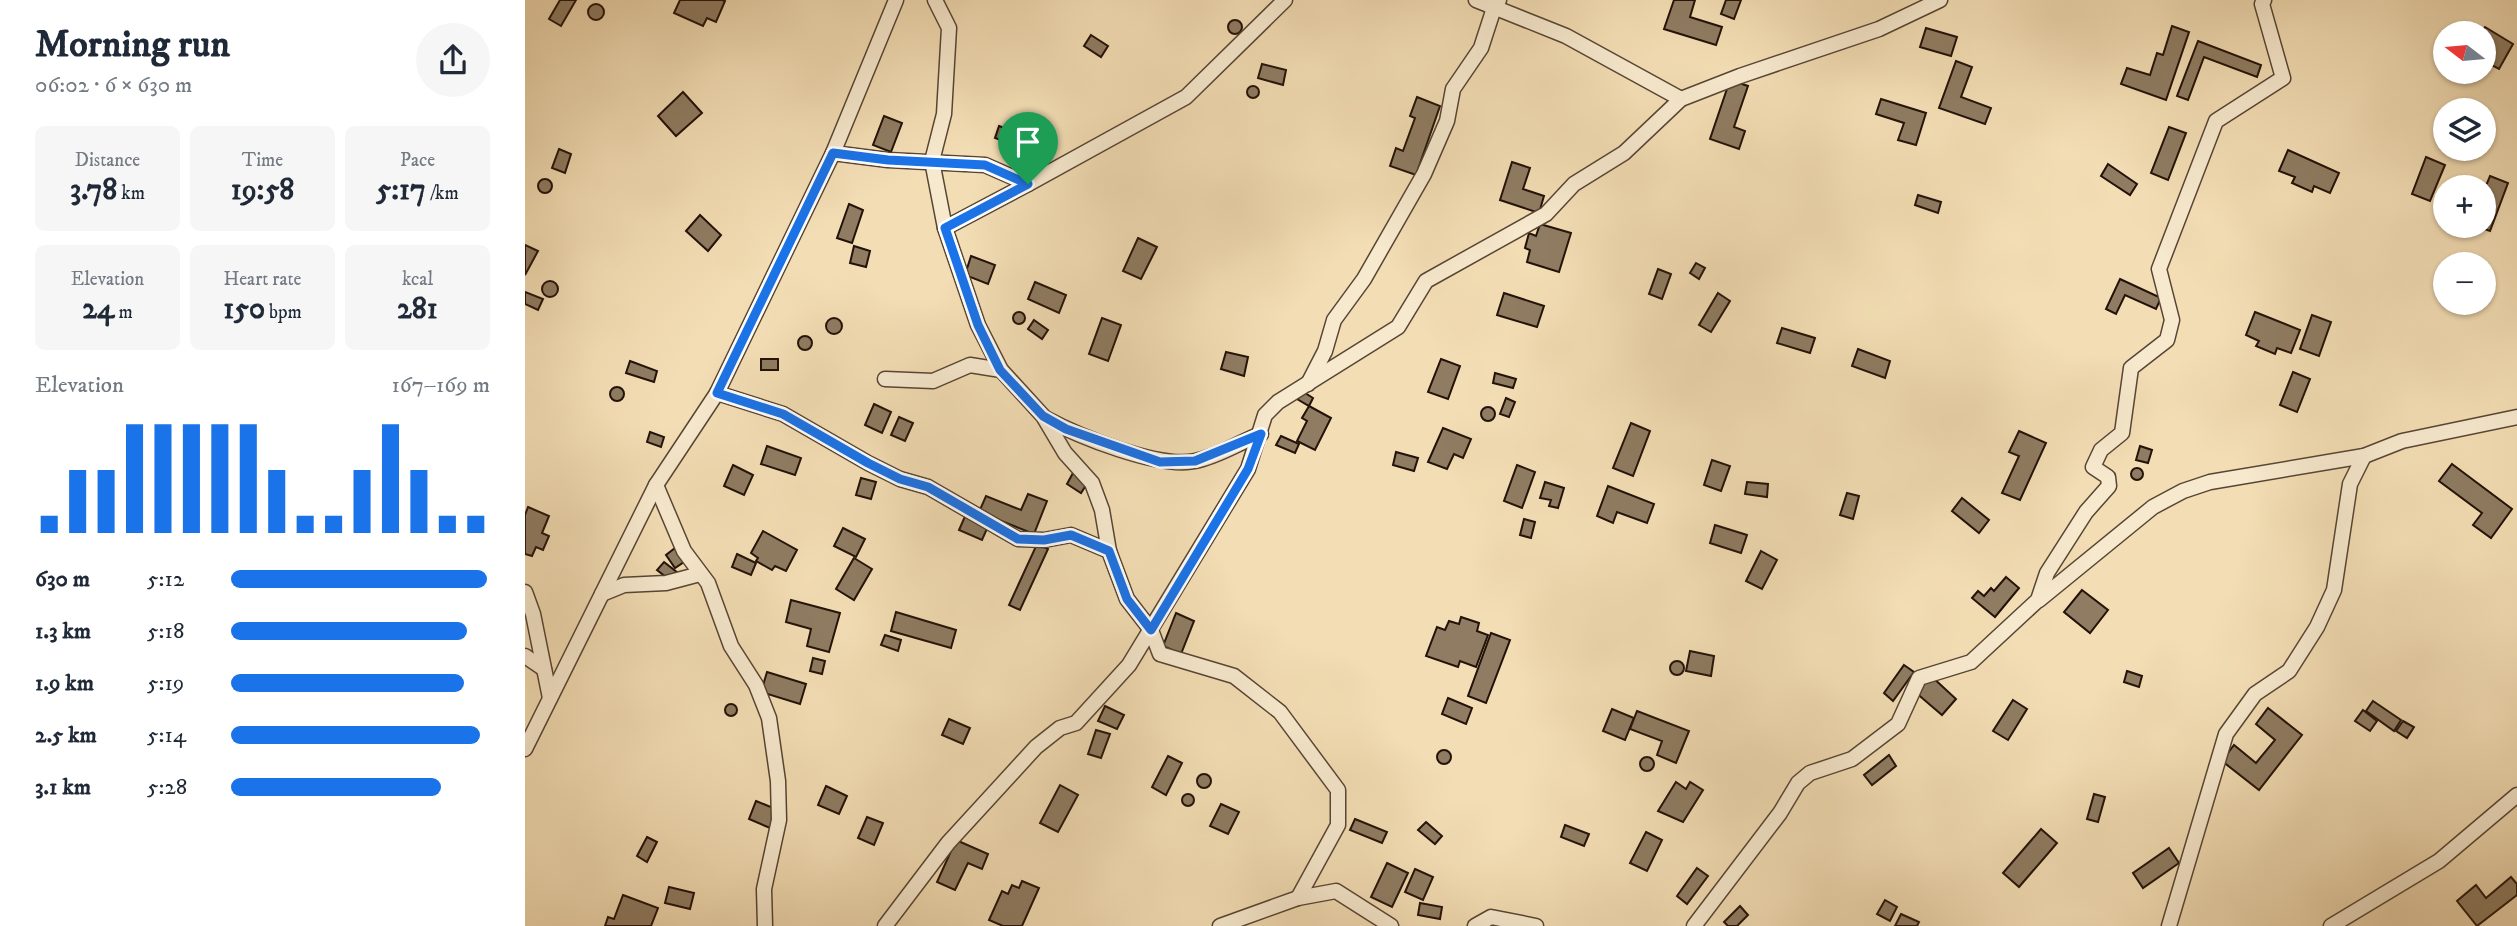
<!DOCTYPE html>
<html lang="en">
<head>
<meta charset="utf-8">
<style>
	body { margin:0; font-family:"IM FELL DW Pica",serif; background:#f6f6f7; color:#1f2937; height:100vh; display:flex; flex-direction:column; font-size:26px; white-space:nowrap }
	* { box-sizing:border-box; margin:0 }
	p { font-size:23px; color:#747a83 }
	.icon { flex:none; width:38px; height:38px; fill:none; stroke:currentColor; stroke-width:2; stroke-linecap:round; stroke-linejoin:round }
	.map { position:relative; flex:1; overflow:hidden }
	.details { display:flex; flex-direction:column; background:#fff; width:525px }
	.details>* { flex:none }
	.needle { width:46px; rotate:286deg }
	.fabs { position:absolute; left:1908px; top:21px; display:grid; gap:14px }
	.fabs a { display:grid; place-items:center; width:63px; height:63px; border-radius:50%; background:#fff; box-shadow:0 2px 5px #0004; font-size:35px }
	.pin { position:absolute; display:grid; place-items:center; width:60px; height:60px; color:#fff; margin:-72px -30px; border-radius:50% 50% 50% 0; rotate:-45deg; box-shadow:0 0 7px #0007 }
	.pin .icon { rotate:45deg }
	.round { display:grid; place-items:center; flex:none; width:74px; height:74px; border-radius:37px; background:#f6f6f7 }
	.headline { display:flex; align-items:center; justify-content:space-between; height:119px; padding:0 35px }
	h1 { font-size:38px; font-weight:700; line-height:52px }
	.figures { display:grid; grid-template-columns:repeat(3,1fr); gap:10px; height:119px; padding:7px 35px }
	.figures div { display:grid; align-content:center; border-radius:10px; background:#f6f6f7; text-align:center }
	.figures b { font-size:30px; font-weight:700 }
	.figures small { font-size:19px; font-weight:400 }
	.figures p { font-size:19px }
	.chart { height:196px; padding:14px 35px }
	.chart p { display:flex; justify-content:space-between }
	.chart svg { width:100%; height:126px; margin-top:7px; stroke:#1a73e8; stroke-width:6 }
	ul { padding:0 35px; list-style:none; font-size:23px }
	li { display:grid; grid-template-columns:112px 84px 1fr; align-items:center; height:52px }
	li i { height:18px; border-radius:9px; background:#1a73e8 }
	main { display:flex; flex:1; min-height:0 }
	.map>svg:first-child { display:block }
	.building { fill:#8f7c62; stroke:#231209; stroke-width:2 }
	.lines { fill:none; stroke-linecap:round; stroke-linejoin:round }
	.street-casing { stroke:#574534; stroke-width:17 }
	.street { stroke:#f7e9ce; stroke-width:14 }
	.route-casing { stroke:#fff; stroke-width:14 }
	.route { stroke:#1a73e8; stroke-width:9 }
</style>
</head>
<body>
<main>
<section class="details">
<div class="headline"><div><h1>Morning run</h1><p>06:02 · 6 × 630 m</p></div><a class="round"><svg class="icon" aria-label="share" viewBox="0 0 24 24"><path d="M12 15V3M7 8l5-5 5 5M5 13v7h14v-7"/></svg></a></div>
<div class="figures">
<div><p>Distance</p><b>3.78<small> km</small></b></div>
<div><p>Time</p><b>19:58</b></div>
<div><p>Pace</p><b>5:17<small> /km</small></b></div>
</div>
<div class="figures">
<div><p>Elevation</p><b>24<small> m</small></b></div>
<div><p>Heart rate</p><b>150<small> bpm</small></b></div>
<div><p>kcal</p><b>281</b></div>
</div>
<div class="chart"><p><span>Elevation</span>167–169 m</p>
<svg viewBox="0 0 160 44" preserveAspectRatio="none"><path d="M5 44V38M15 44V22M25 44V22M35 44V6M45 44V6M55 44V6M65 44V6M75 44V6M85 44V22M95 44V38M105 44V38M115 44V22M125 44V6M135 44V22M145 44V38M155 44V38"/></svg>
</div>
<ul>
<li><b>630 m</b>5:12<i style="width:99%"></i></li>
<li><b>1.3 km</b>5:18<i style="width:91%"></i></li>
<li><b>1.9 km</b>5:19<i style="width:90%"></i></li>
<li><b>2.5 km</b>5:14<i style="width:96%"></i></li>
<li><b>3.1 km</b>5:28<i style="width:81%"></i></li>
</ul>
</section>
<div class="map">
<svg width="1992" height="926" viewBox="0 0 1992 926">
	<rect width="100%" height="100%" fill="#f3ddb4"/>
	<filter id="stains"><feTurbulence type="fractalNoise" baseFrequency=".00286" numOctaves="4"/><feColorMatrix values="0 0 0 0 .2 0 0 0 0 .09 0 0 0 0 .02 0 0 0 .5 -.17"/></filter>
	<radialGradient id="worn" r=".72"><stop offset=".6" stop-color="#630" stop-opacity="0"/><stop offset="1" stop-color="#630" stop-opacity=".3"/></radialGradient>
	<g class="building">
		<polygon points="35,0 51,0 36,26 24,19"/>
		<polygon points="155,0 197,0 200,1 191,22 182,18 178,26 149,13"/>
		<polygon points="1149,0 1170,0 1165,17 1197,27 1191,45 1139,29"/>
		<polygon points="1201,0 1216,0 1209,19 1196,14"/>
		<circle cx="71" cy="12" r="8"/>
		<circle cx="710" cy="27" r="7"/>
		<polygon points="1647,26 1664,32 1641,100 1596,84 1602,68 1625,75 1632,53 1638,55"/>
		<polygon points="1960,27 1988,44 1974,69 1963,63 1958,68 1956,33"/>
		<polygon points="1401,28 1432,37 1426,56 1395,47"/>
		<polygon points="566,35 583,46 576,57 559,46"/>
		<polygon points="1673,41 1736,65 1732,77 1679,57 1663,100 1652,96"/>
		<polygon points="1431,61 1447,67 1436,97 1466,108 1460,124 1414,108"/>
		<polygon points="737,64 761,70 758,85 733,78"/>
		<polygon points="1205,80 1223,86 1209,127 1220,131 1214,149 1185,139"/>
		<circle cx="728" cy="92" r="6"/>
		<polygon points="158,92 177,113 151,136 133,116"/>
		<polygon points="892,97 915,106 891,175 865,166 871,148 878,151 890,118 885,116"/>
		<polygon points="1356,99 1401,113 1391,145 1373,140 1379,123 1351,114"/>
		<polygon points="359,116 377,123 366,152 348,145"/>
		<polygon points="474,126 498,135 494,147 470,138"/>
		<polygon points="1644,127 1661,133 1643,180 1626,173"/>
		<polygon points="34,149 46,154 40,173 27,168"/>
		<polygon points="1763,150 1814,173 1805,193 1789,186 1787,192 1767,183 1770,177 1754,171"/>
		<polygon points="1901,157 1920,165 1905,201 1887,194"/>
		<polygon points="987,162 1005,168 998,189 1019,196 1014,213 975,200"/>
		<polygon points="1583,164 1612,184 1605,195 1576,176"/>
		<polygon points="1965,176 1983,183 1965,231 1951,226 1958,226 1958,193"/>
		<circle cx="20" cy="186" r="7"/>
		<polygon points="1393,195 1416,202 1413,213 1390,205"/>
		<polygon points="324,204 338,210 327,243 312,238"/>
		<polygon points="175,215 196,235 183,251 161,231"/>
		<polygon points="1015,224 1046,233 1034,272 1002,262 1005,250 1000,248 1004,233 1011,236"/>
		<polygon points="613,238 632,247 616,279 598,271"/>
		<polygon points="0,245 13,251 0,275"/>
		<polygon points="329,246 345,251 341,267 325,263"/>
		<polygon points="446,256 470,265 463,284 440,275"/>
		<polygon points="1171,263 1180,268 1174,279 1165,273"/>
		<polygon points="1133,269 1146,274 1137,299 1124,294"/>
		<polygon points="1595,279 1636,298 1631,309 1600,295 1591,314 1581,309"/>
		<circle cx="25" cy="289" r="8"/>
		<polygon points="510,282 541,295 534,313 503,299"/>
		<polygon points="0,292 18,299 13,310 0,304"/>
		<polygon points="979,293 1019,306 1012,327 972,315"/>
		<polygon points="1193,293 1205,301 1186,332 1174,325"/>
		<polygon points="1730,312 1775,330 1766,353 1752,348 1750,354 1731,346 1734,341 1721,335"/>
		<circle cx="494" cy="318" r="6"/>
		<polygon points="1787,315 1806,322 1794,356 1775,349"/>
		<polygon points="577,318 596,325 583,361 564,354"/>
		<circle cx="309" cy="326" r="8"/>
		<polygon points="509,320 523,330 517,339 503,329"/>
		<polygon points="1257,328 1290,338 1285,353 1252,343"/>
		<circle cx="280" cy="343" r="7"/>
		<polygon points="1333,349 1365,361 1360,378 1327,366"/>
		<polygon points="701,352 723,357 719,376 696,369"/>
		<rect x="236" y="359" width="17" height="11"/>
		<polygon points="916,359 935,366 923,399 903,392"/>
		<polygon points="105,361 132,371 129,382 101,373"/>
		<polygon points="1768,372 1785,379 1772,412 1755,405"/>
		<polygon points="970,373 991,379 988,388 968,383"/>
		<circle cx="92" cy="394" r="7"/>
		<polygon points="777,391 788,398 784,406 772,399"/>
		<polygon points="981,398 990,402 984,417 975,414"/>
		<polygon points="349,404 366,412 357,433 340,425"/>
		<polygon points="784,406 806,418 790,450 772,441 782,421 777,418"/>
		<circle cx="963" cy="414" r="7"/>
		<polygon points="374,417 388,423 380,441 366,435"/>
		<polygon points="1106,423 1125,431 1108,476 1088,468"/>
		<polygon points="918,428 946,439 938,458 929,454 922,469 903,462"/>
		<polygon points="1494,431 1521,443 1495,500 1477,493 1494,456 1484,452"/>
		<polygon points="125,432 139,437 136,447 122,442"/>
		<polygon points="756,436 774,444 770,453 751,445"/>
		<polygon points="242,446 276,458 270,475 236,464"/>
		<polygon points="1615,446 1627,450 1623,463 1611,460"/>
		<polygon points="871,452 893,458 889,471 868,465"/>
		<polygon points="1187,460 1205,466 1196,491 1179,485"/>
		<polygon points="1927,464 1987,509 1966,538 1948,525 1957,513 1914,481"/>
		<polygon points="208,465 228,475 219,495 199,486"/>
		<polygon points="992,465 1010,472 997,508 979,501"/>
		<circle cx="1612" cy="474" r="6"/>
		<polygon points="548,473 563,482 556,493 542,484"/>
		<polygon points="336,478 351,482 346,499 331,495"/>
		<polygon points="1020,482 1039,488 1033,508 1024,506 1026,500 1015,498"/>
		<polygon points="1222,482 1243,484 1242,497 1220,494"/>
		<polygon points="1083,486 1129,504 1122,523 1092,512 1088,523 1072,516"/>
		<polygon points="1322,493 1334,496 1328,519 1315,515"/>
		<polygon points="503,494 522,501 509,534 454,512 461,496 496,510"/>
		<polygon points="1437,498 1464,520 1454,533 1427,511"/>
		<polygon points="3,507 24,516 17,533 24,536 18,550 11,547 7,556 0,554 0,515"/>
		<polygon points="441,514 464,524 457,540 434,530"/>
		<polygon points="999,519 1010,522 1006,538 995,535"/>
		<polygon points="1190,525 1222,535 1216,553 1185,543"/>
		<polygon points="318,528 340,539 331,557 309,546"/>
		<polygon points="238,531 272,550 261,571 250,566 247,570 231,561 233,558 226,553"/>
		<polygon points="512,544 523,549 495,610 484,605"/>
		<polygon points="150,548 159,562 150,568 141,555"/>
		<polygon points="1236,551 1252,560 1237,589 1221,581"/>
		<polygon points="212,554 231,563 226,575 207,567"/>
		<polygon points="329,558 347,569 329,600 311,589"/>
		<polygon points="139,562 153,573 146,581 132,570"/>
		<polygon points="1481,577 1494,588 1470,617 1447,598 1453,591 1459,596 1466,588 1469,591"/>
		<polygon points="1557,590 1583,610 1565,633 1539,612"/>
		<polygon points="266,600 315,613 304,652 282,646 286,629 261,622"/>
		<polygon points="371,612 431,630 426,648 366,631"/>
		<polygon points="651,613 669,621 656,654 638,646"/>
		<polygon points="936,617 954,623 952,631 963,635 951,667 935,661 933,667 901,656 912,627 920,630 924,621 934,624"/>
		<polygon points="966,633 985,640 961,703 943,696"/>
		<polygon points="360,635 376,640 373,651 356,645"/>
		<polygon points="1165,651 1189,656 1186,676 1161,671"/>
		<polygon points="288,658 300,661 297,674 285,671"/>
		<circle cx="1152" cy="668" r="7"/>
		<polygon points="1379,665 1389,672 1368,701 1359,693"/>
		<polygon points="1602,671 1617,676 1614,687 1599,682"/>
		<polygon points="242,672 281,684 275,704 236,692"/>
		<polygon points="1405,675 1431,699 1417,715 1390,692"/>
		<polygon points="923,698 947,708 941,724 917,714"/>
		<polygon points="1488,700 1502,709 1483,740 1468,731"/>
		<polygon points="1848,701 1876,720 1869,731 1841,711"/>
		<circle cx="206" cy="710" r="6"/>
		<polygon points="580,706 599,715 592,729 573,721"/>
		<polygon points="1743,708 1777,735 1734,790 1697,761 1709,745 1731,763 1750,740 1731,724"/>
		<polygon points="1087,709 1109,718 1100,740 1078,731"/>
		<polygon points="1838,710 1852,721 1845,731 1830,721"/>
		<polygon points="1112,711 1164,731 1151,763 1132,755 1137,741 1105,729"/>
		<polygon points="424,719 445,728 438,744 417,735"/>
		<polygon points="1878,721 1889,727 1882,738 1871,731"/>
		<polygon points="571,730 585,734 576,758 563,754"/>
		<circle cx="919" cy="757" r="7"/>
		<polygon points="1364,755 1371,766 1347,785 1339,775"/>
		<polygon points="643,756 657,763 641,795 627,787"/>
		<circle cx="1122" cy="764" r="7"/>
		<circle cx="679" cy="781" r="7"/>
		<polygon points="1151,782 1161,789 1165,782 1178,790 1158,822 1133,811"/>
		<polygon points="535,785 553,795 533,832 515,823"/>
		<polygon points="301,786 322,796 314,814 293,805"/>
		<polygon points="1569,794 1580,797 1573,822 1562,819"/>
		<circle cx="663" cy="800" r="6"/>
		<polygon points="231,801 253,810 245,828 224,819"/>
		<polygon points="696,804 714,812 703,834 685,826"/>
		<polygon points="342,817 358,823 349,845 333,838"/>
		<polygon points="830,819 862,832 857,843 825,830"/>
		<polygon points="901,822 917,836 910,844 893,830"/>
		<polygon points="1040,825 1064,834 1059,846 1036,837"/>
		<polygon points="1516,829 1532,843 1494,887 1478,873"/>
		<polygon points="1121,832 1137,840 1122,871 1105,863"/>
		<polygon points="122,837 132,842 122,862 112,856"/>
		<polygon points="431,840 463,854 457,869 443,863 430,890 412,882"/>
		<polygon points="1644,848 1654,863 1618,888 1608,873"/>
		<polygon points="862,863 883,873 867,907 846,897"/>
		<polygon points="1172,868 1183,876 1162,904 1152,896"/>
		<polygon points="890,869 908,877 898,900 880,892"/>
		<polygon points="1986,877 1992,884 1992,895 1952,926 1932,901 1951,885 1961,898"/>
		<polygon points="497,881 514,888 497,926 478,926 464,920 477,891 483,894 487,885 494,888"/>
		<polygon points="144,887 169,893 165,909 140,903"/>
		<polygon points="98,895 133,908 126,926 80,926 83,917 89,919"/>
		<polygon points="1360,900 1372,907 1365,921 1352,914"/>
		<polygon points="895,903 917,907 915,919 893,915"/>
		<polygon points="1215,906 1223,915 1212,926 1203,926 1199,922"/>
		<polygon points="1376,914 1394,922 1392,926 1370,926"/>
	</g>
	<g class="lines">
		<defs>
			<g id="street">
				<polyline points="410,0 424,28 419,114 407,161 420,228 503,184"/>
				<polyline points="951,0 1041,36 1156,99"/>
				<polyline points="308,153 363,160 460,165 503,184 661,97 760,0"/>
				<polyline points="420,228 453,325 476,370 518,416 540,453 567,483 577,510 584,551"/>
				<polyline points="360,379 408,381 445,365 476,370"/>
				<polyline points="783,384 800,351 809,320 839,279 899,174 922,121 928,89 956,48 969,8 974,0"/>
				<polyline points="192,393 258,414 343,463 375,479 403,487 493,539 519,540 546,535 584,551 602,599 626,630 635,654 709,676 755,712 813,790 813,825 773,898"/>
				<path d="M520,418C553,436 634,469 670,461C692,457 715,442 736,434"/>
				<polyline points="131,485 159,551 183,583 206,646 231,685 244,718 253,781 254,820 239,889 240,926"/>
				<polyline points="0,592 8,614 25,698"/>
				<polyline points="77,594 99,585 141,583 175,574"/>
				<polyline points="1514,600 1628,507 1658,491 1685,482 1839,456 1877,441 1992,417"/>
				<polyline points="0,656 19,669"/>
				<polyline points="0,749 131,485 192,393 308,153 371,0"/>
				<polyline points="360,926 423,843 511,747 535,728 551,723 604,665 723,469 740,415 753,402 873,327 901,281 1021,214 1049,184 1099,153 1156,99 1215,76 1354,29 1415,0"/>
				<polyline points="695,926 773,898 811,891 866,926"/>
				<polyline points="950,926 966,917 1011,926"/>
				<polyline points="1169,926 1255,813 1273,783 1285,773 1327,759 1373,724 1394,678 1446,662 1513,600 1522,573 1561,512 1584,486 1583,477 1568,467 1576,450 1597,433 1606,368 1642,340 1647,320 1634,269 1691,121 1758,78 1737,4 1739,0"/>
				<polyline points="1644,926 1701,734 1730,694 1764,671 1792,627 1809,590 1825,484 1839,456"/>
				<polyline points="1806,926 1914,861 1992,795"/>
			</g>
		</defs>
		<use href="#street" class="street-casing"/>
		<use href="#street" class="street"/>
	</g>
	<g class="lines">
		<defs>
			<polygon id="route" points="308,153 363,160 460,165 503,184 420,228 453,325 475,370 518,416 541,429 635,462 670,461 736,434 723,469 626,630 602,599 584,551 546,535 519,540 493,539 403,487 375,479 343,463 258,414 192,393"/>
		</defs>
		<use href="#route" class="route-casing"/>
		<use href="#route" class="route"/>
	</g>
	<rect width="100%" height="100%" filter="url(#stains)"/>
	<rect width="100%" height="100%" fill="url(#worn)"/>
</svg>
<div class="fabs">
<a><svg class="needle" viewBox="-14 -14 28 28"><path d="M0-13l5 13h-10z" fill="#e53935"/><path d="M0 13l5-13h-10z" fill="#747a83"/></svg></a>
<a><svg class="icon" aria-label="layers" viewBox="0 0 24 24"><path d="M12 4l9 5-9 5-9-5zM3 14l9 5 9-5"/></svg></a>
<a>+</a>
<a>−</a>
</div>
<div class="pin" style="left:503px;top:184px;background:#1e9e55"><svg class="icon" aria-label="arrive" viewBox="0 0 24 24"><path d="M6 21V4h12l-3 4 3 4H6"/></svg></div>
</div>
</main>
</body>
</html>
